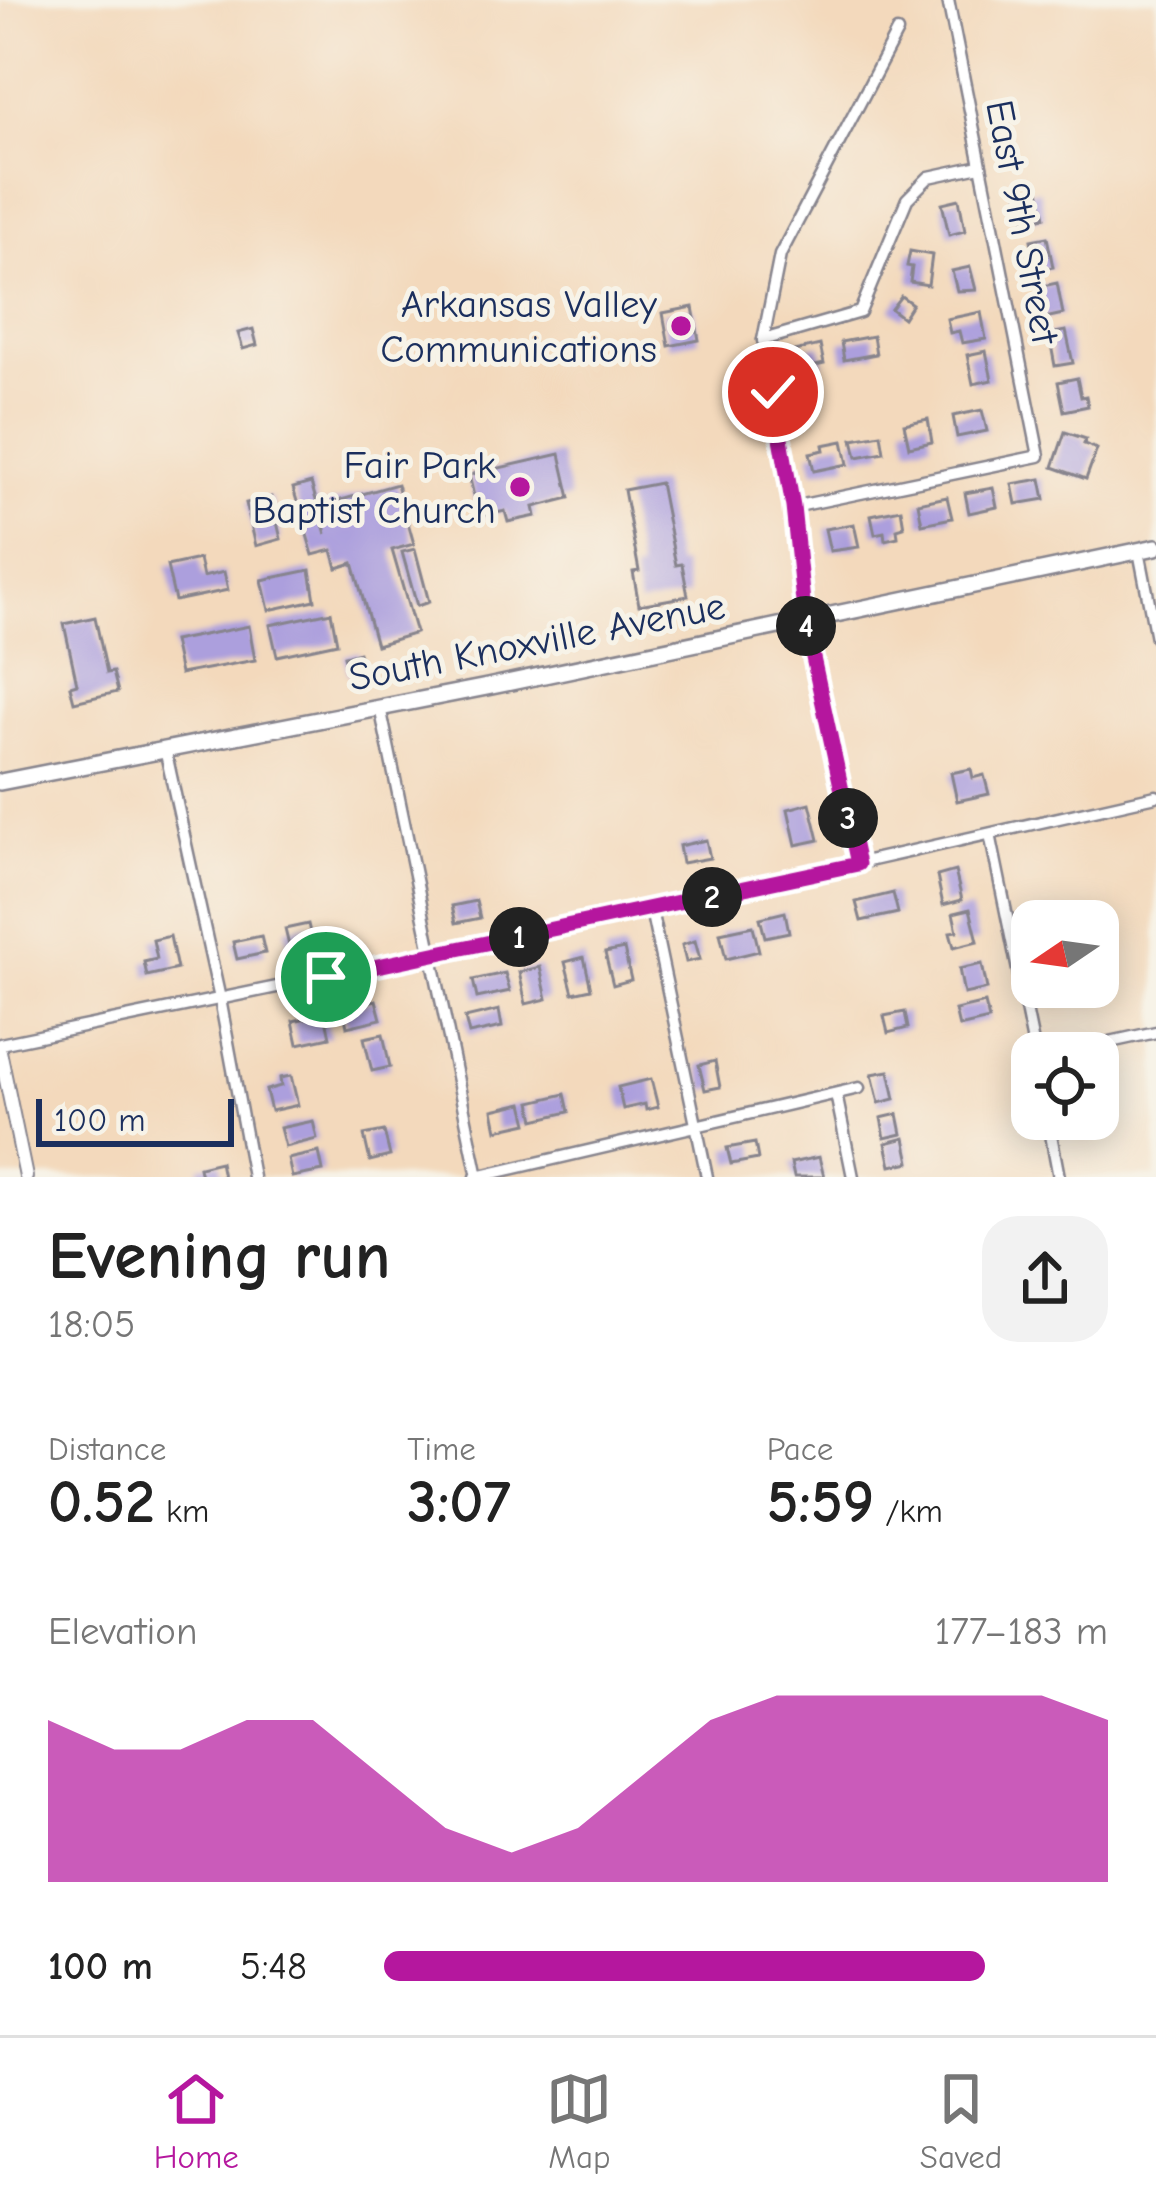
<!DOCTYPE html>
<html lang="en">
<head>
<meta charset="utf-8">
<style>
	body { margin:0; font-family:"Comic Neue",sans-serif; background:#f2f2f2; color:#222; height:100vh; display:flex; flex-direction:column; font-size:45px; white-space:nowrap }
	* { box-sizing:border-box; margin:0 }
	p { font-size:39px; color:#767676 }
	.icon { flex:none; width:66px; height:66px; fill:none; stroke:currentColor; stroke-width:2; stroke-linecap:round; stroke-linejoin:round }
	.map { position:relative; height:1177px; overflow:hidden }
	.sheet { display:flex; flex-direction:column; background:#fff; flex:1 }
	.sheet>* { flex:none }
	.needle { width:78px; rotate:257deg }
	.controls { position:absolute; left:1011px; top:900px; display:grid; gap:24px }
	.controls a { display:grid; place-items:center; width:108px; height:108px; border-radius:24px; background:#fff; box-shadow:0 6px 30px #0003; font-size:60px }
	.scale { position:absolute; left:36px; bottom:30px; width:198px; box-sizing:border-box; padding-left:12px; border:6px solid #1b2f5e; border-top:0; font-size:33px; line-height:42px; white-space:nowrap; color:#1b2f5e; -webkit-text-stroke:9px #f7f3e8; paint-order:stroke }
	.pin { position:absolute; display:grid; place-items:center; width:102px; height:102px; color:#fff; margin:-51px; border:6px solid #fff; border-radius:50%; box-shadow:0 3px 12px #0007 }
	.km { position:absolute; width:60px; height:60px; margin:-30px; border-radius:50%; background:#222; color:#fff; font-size:33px; line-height:60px; text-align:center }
	.round { display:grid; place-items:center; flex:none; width:126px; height:126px; border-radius:36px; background:#f2f2f2 }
	.summary { display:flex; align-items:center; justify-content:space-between; height:204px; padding:0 48px }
	h1 { font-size:66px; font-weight:600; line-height:90px }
	.stats { display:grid; grid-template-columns:repeat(3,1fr); gap:18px; height:204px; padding:12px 48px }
	.stats div { display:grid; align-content:center }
	.stats b { font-size:60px; font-weight:600 }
	.stats small { font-size:33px; font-weight:400 }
	.stats p { font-size:33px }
	.chart { height:336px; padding:24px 48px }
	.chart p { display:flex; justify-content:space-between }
	.chart svg { width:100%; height:216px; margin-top:12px; fill:#b5179e; opacity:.7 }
	ul { padding:0 48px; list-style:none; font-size:39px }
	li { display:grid; grid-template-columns:192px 144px 1fr; align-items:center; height:90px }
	li i { height:30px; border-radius:15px; background:#b5179e }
	.tab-bar { display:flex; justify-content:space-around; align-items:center; height:168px; border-top:3px solid #e0e0e0; background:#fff; font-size:33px; color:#767676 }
	.tab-bar a { display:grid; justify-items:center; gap:6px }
	.tab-bar .active { color:#b5179e }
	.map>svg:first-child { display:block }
	.building { fill:#ac9fdd }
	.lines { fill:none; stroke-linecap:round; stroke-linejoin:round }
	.minor-casing { stroke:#87848d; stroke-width:15 }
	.tertiary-casing { stroke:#87848d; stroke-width:16 }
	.secondary-casing { stroke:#87848d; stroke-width:20 }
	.minor { stroke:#fff; stroke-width:10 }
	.tertiary { stroke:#fff; stroke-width:12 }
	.secondary { stroke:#fff; stroke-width:15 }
	.route-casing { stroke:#fff; stroke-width:24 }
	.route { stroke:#b5179e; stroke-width:15 }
	.poi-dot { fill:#b5179e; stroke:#f7f3e8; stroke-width:4.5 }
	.labels { text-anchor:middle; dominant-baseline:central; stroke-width:10; stroke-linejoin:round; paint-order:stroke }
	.street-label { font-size:39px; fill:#1b2f5e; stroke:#f7f3e8 }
	.poi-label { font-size:39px; fill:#1b2f5e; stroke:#f7f3e8; text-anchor:end }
</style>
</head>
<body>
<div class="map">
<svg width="1156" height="1177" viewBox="0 0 1156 1177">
	<rect width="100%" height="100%" fill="#f7f3e8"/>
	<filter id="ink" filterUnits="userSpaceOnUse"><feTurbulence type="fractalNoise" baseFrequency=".00833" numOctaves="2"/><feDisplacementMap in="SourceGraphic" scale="24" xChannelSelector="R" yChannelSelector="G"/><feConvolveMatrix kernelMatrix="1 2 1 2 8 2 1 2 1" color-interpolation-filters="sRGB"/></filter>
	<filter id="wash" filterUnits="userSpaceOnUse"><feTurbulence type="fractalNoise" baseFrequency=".004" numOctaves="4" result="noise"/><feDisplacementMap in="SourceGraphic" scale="48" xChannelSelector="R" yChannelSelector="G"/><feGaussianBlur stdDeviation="2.7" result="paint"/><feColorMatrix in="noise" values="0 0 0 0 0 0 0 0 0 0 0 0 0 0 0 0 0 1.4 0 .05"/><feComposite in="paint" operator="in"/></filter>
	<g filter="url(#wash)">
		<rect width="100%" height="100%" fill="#f3d9bc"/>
		<g id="blocks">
			<g class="building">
				<polygon points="1039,190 1045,217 1024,221 1018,194"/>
				<polygon points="959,199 965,231 949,235 942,203"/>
				<polygon points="1047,237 1053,267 1037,270 1031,240"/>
				<polygon points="910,251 932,255 928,285 910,282 912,267 907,266"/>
				<polygon points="970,267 976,290 957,291 952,271"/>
				<polygon points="1057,283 1063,314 1045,318 1038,287"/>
				<polygon points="901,296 912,304 903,318 891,309"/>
				<polygon points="693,307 699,340 669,346 663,313"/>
				<polygon points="981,312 986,339 962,343 959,331 950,333 947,319"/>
				<polygon points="253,329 257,345 243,349 238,333"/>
				<polygon points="1066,331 1073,363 1055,366 1049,334"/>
				<polygon points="873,336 876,354 844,360 841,342"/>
				<polygon points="820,345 824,364 794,371 790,352"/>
				<polygon points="986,351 992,380 973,384 967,355"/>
				<polygon points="1077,378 1081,397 1086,396 1088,406 1064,411 1058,382"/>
				<polygon points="982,410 987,431 957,437 953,416"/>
				<polygon points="928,419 932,442 909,447 904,424"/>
				<polygon points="1065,432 1086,439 1084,444 1097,449 1086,479 1053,467"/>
				<polygon points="881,434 884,452 857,457 853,439"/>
				<polygon points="843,441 848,464 814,471 810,453 824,450 823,445"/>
				<polygon points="560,454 570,498 534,507 536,516 508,522 505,511 479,517 469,475"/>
				<polygon points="1041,479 1045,499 1016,504 1012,484"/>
				<polygon points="311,483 326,534 320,506 397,484 414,544 392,550 416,633 376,645 353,563 337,568 332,550 313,555 293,488"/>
				<polygon points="660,483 676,565 682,564 688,596 639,605 633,572 639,571 624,490"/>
				<polygon points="993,488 997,507 969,513 965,493"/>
				<polygon points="271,497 281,539 256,546 246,503"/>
				<polygon points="947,497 952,518 922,524 918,503"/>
				<polygon points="901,509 904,527 897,529 898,537 885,540 884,532 875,534 871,515"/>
				<polygon points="854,524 859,547 830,551 825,529"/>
				<polygon points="415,549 429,602 417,606 402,552"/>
				<polygon points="199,559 203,577 224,572 228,590 175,601 167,566"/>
				<polygon points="310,570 315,600 269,610 262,580"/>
				<polygon points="331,612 337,643 277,656 270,625"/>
				<polygon points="95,617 107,673 113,672 118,692 74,702 70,686 77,684 64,624"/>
				<polygon points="249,626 255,660 180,674 173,641"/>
				<polygon points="359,652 364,672 349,676 344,656"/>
				<polygon points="971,769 973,778 984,775 989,794 957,801 951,773"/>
				<polygon points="810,803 819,840 796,845 788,809"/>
				<polygon points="706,840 710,858 682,863 679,846"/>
				<polygon points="955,871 962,900 943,905 937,876"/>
				<polygon points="893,893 898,913 861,921 856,902"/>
				<polygon points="476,901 480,918 456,923 452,906"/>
				<polygon points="970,909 978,941 954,947 950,932 957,931 953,913"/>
				<polygon points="785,912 789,932 765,937 760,918"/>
				<polygon points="308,924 313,945 290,950 285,929"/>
				<polygon points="753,926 759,951 726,959 720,933"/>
				<polygon points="170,936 177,969 147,976 144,962 157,959 153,940"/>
				<polygon points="261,936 265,953 237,959 233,942"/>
				<polygon points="695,941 700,959 686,962 682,945"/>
				<polygon points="624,949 631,980 613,985 605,953"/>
				<polygon points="584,957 591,989 573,993 565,962"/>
				<polygon points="982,964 987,989 964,994 959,969"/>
				<polygon points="540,967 547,999 526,1004 519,972"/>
				<polygon points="505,973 510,991 477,998 473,980"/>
				<polygon points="376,1000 381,1019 347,1027 343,1008"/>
				<polygon points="985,1003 989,1020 959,1027 955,1010"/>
				<polygon points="499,1010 502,1027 469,1034 465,1018"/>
				<polygon points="905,1012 908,1028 888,1033 884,1016"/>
				<polygon points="325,1014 330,1037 298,1044 293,1021"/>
				<polygon points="383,1034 390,1067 372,1071 364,1038"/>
				<polygon points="715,1061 720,1087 705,1090 699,1065"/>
				<polygon points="889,1071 895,1099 879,1103 872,1074"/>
				<polygon points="291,1076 298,1105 271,1111 266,1090 281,1086 280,1078"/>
				<polygon points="651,1079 658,1107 646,1110 645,1104 623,1109 618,1087"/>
				<polygon points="565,1094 569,1112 535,1120 531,1102"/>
				<polygon points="523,1103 528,1123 497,1130 493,1110"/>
				<polygon points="898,1114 902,1134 885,1138 881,1118"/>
				<polygon points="313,1121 317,1139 285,1147 280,1128"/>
				<polygon points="384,1131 390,1156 370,1161 364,1135"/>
				<polygon points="905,1138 910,1162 891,1166 886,1143"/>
				<polygon points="755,1143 758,1159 731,1164 727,1148"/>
				<polygon points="319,1152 323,1171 292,1177 288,1159"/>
				<polygon points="819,1157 824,1177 794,1177 791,1163"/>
				<polygon points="220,1162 223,1177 201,1177 199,1167"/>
			</g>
		</g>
	</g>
	<g filter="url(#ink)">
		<use href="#blocks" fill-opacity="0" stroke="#87848d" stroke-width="3"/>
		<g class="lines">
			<defs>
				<g id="minor">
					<polyline points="763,340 860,312 907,199 929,177 980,166"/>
					<polyline points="793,507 1039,456 948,0"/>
					<polyline points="1139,551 1156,638"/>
					<polyline points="380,707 478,1177"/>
					<polyline points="165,749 220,999 253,1177"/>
					<polyline points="990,834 1035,1053"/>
					<polyline points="858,864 805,621 793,507 763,340 780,255 897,32"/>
					<polyline points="651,910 707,1177"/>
					<polyline points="0,1044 651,910 1156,796"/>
					<polyline points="1059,1053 1156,1032"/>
					<polyline points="836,1094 853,1177"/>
					<polyline points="1048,1119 1059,1177"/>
					<polyline points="476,1177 859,1088"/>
				</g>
				<polyline id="tertiary" points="0,1051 26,1177"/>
				<polyline id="secondary" points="0,782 487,687 1156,547"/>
			</defs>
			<use href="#minor" class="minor-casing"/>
			<use href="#tertiary" class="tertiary-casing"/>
			<use href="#secondary" class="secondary-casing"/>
			<use href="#minor" class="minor"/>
			<use href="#tertiary" class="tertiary"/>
			<use href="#secondary" class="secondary"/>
		</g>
	</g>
	<g class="lines" filter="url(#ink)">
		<defs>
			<polyline id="route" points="326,977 858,864 805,621 793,507 773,392"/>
		</defs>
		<use href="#route" class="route-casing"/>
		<use href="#route" class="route"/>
	</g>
	<g class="poi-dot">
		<circle cx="681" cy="326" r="12"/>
		<circle cx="520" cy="487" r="12"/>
	</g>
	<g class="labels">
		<g class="street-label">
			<text transform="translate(1022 222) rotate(79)">East 9th Street</text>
			<text transform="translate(537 642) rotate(-11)">South Knoxville Avenue</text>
		</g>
		<g class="poi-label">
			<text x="657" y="304">Arkansas Valley<tspan x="657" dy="45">Communications</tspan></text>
			<text x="496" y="465">Fair Park<tspan x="496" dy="45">Baptist Church</tspan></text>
		</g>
	</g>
</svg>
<div class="controls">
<a><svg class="needle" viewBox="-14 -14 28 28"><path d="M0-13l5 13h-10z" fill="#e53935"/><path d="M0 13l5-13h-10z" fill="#767676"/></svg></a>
<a><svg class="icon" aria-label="locate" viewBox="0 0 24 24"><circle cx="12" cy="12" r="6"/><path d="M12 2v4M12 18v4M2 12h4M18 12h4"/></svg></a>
</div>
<div class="scale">100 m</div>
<div class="pin" style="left:326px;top:977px;background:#1e9e55"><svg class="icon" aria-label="arrive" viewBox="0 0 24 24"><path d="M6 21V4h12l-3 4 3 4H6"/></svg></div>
<div class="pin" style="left:773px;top:392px;background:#d93025"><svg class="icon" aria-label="check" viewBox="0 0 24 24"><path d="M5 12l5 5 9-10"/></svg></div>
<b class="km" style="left:519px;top:937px">1</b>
<b class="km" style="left:712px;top:897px">2</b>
<b class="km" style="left:848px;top:818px">3</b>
<b class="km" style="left:806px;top:626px">4</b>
</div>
<section class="sheet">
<div class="summary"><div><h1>Evening run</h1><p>18:05</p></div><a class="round"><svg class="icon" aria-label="share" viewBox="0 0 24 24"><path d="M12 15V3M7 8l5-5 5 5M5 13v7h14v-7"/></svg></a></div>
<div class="stats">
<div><p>Distance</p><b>0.52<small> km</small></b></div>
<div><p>Time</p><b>3:07</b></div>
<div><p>Pace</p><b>5:59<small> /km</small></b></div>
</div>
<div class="chart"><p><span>Elevation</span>177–183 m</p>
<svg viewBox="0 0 160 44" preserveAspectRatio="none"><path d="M0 44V11L10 17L20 17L30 11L40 11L50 22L60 33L70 38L80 33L90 22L100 11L110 6L120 6L130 6L140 6L150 6L160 11V44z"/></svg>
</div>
<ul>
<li><b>100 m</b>5:48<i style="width:83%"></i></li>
</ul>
</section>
<nav class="tab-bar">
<a class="active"><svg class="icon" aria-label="home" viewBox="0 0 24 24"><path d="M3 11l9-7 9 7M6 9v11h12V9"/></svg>Home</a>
<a><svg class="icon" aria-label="map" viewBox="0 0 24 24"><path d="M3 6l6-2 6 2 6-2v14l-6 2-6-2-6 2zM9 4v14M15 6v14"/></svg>Map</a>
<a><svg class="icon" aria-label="saved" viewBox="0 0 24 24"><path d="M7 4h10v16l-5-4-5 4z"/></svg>Saved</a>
</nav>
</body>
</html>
